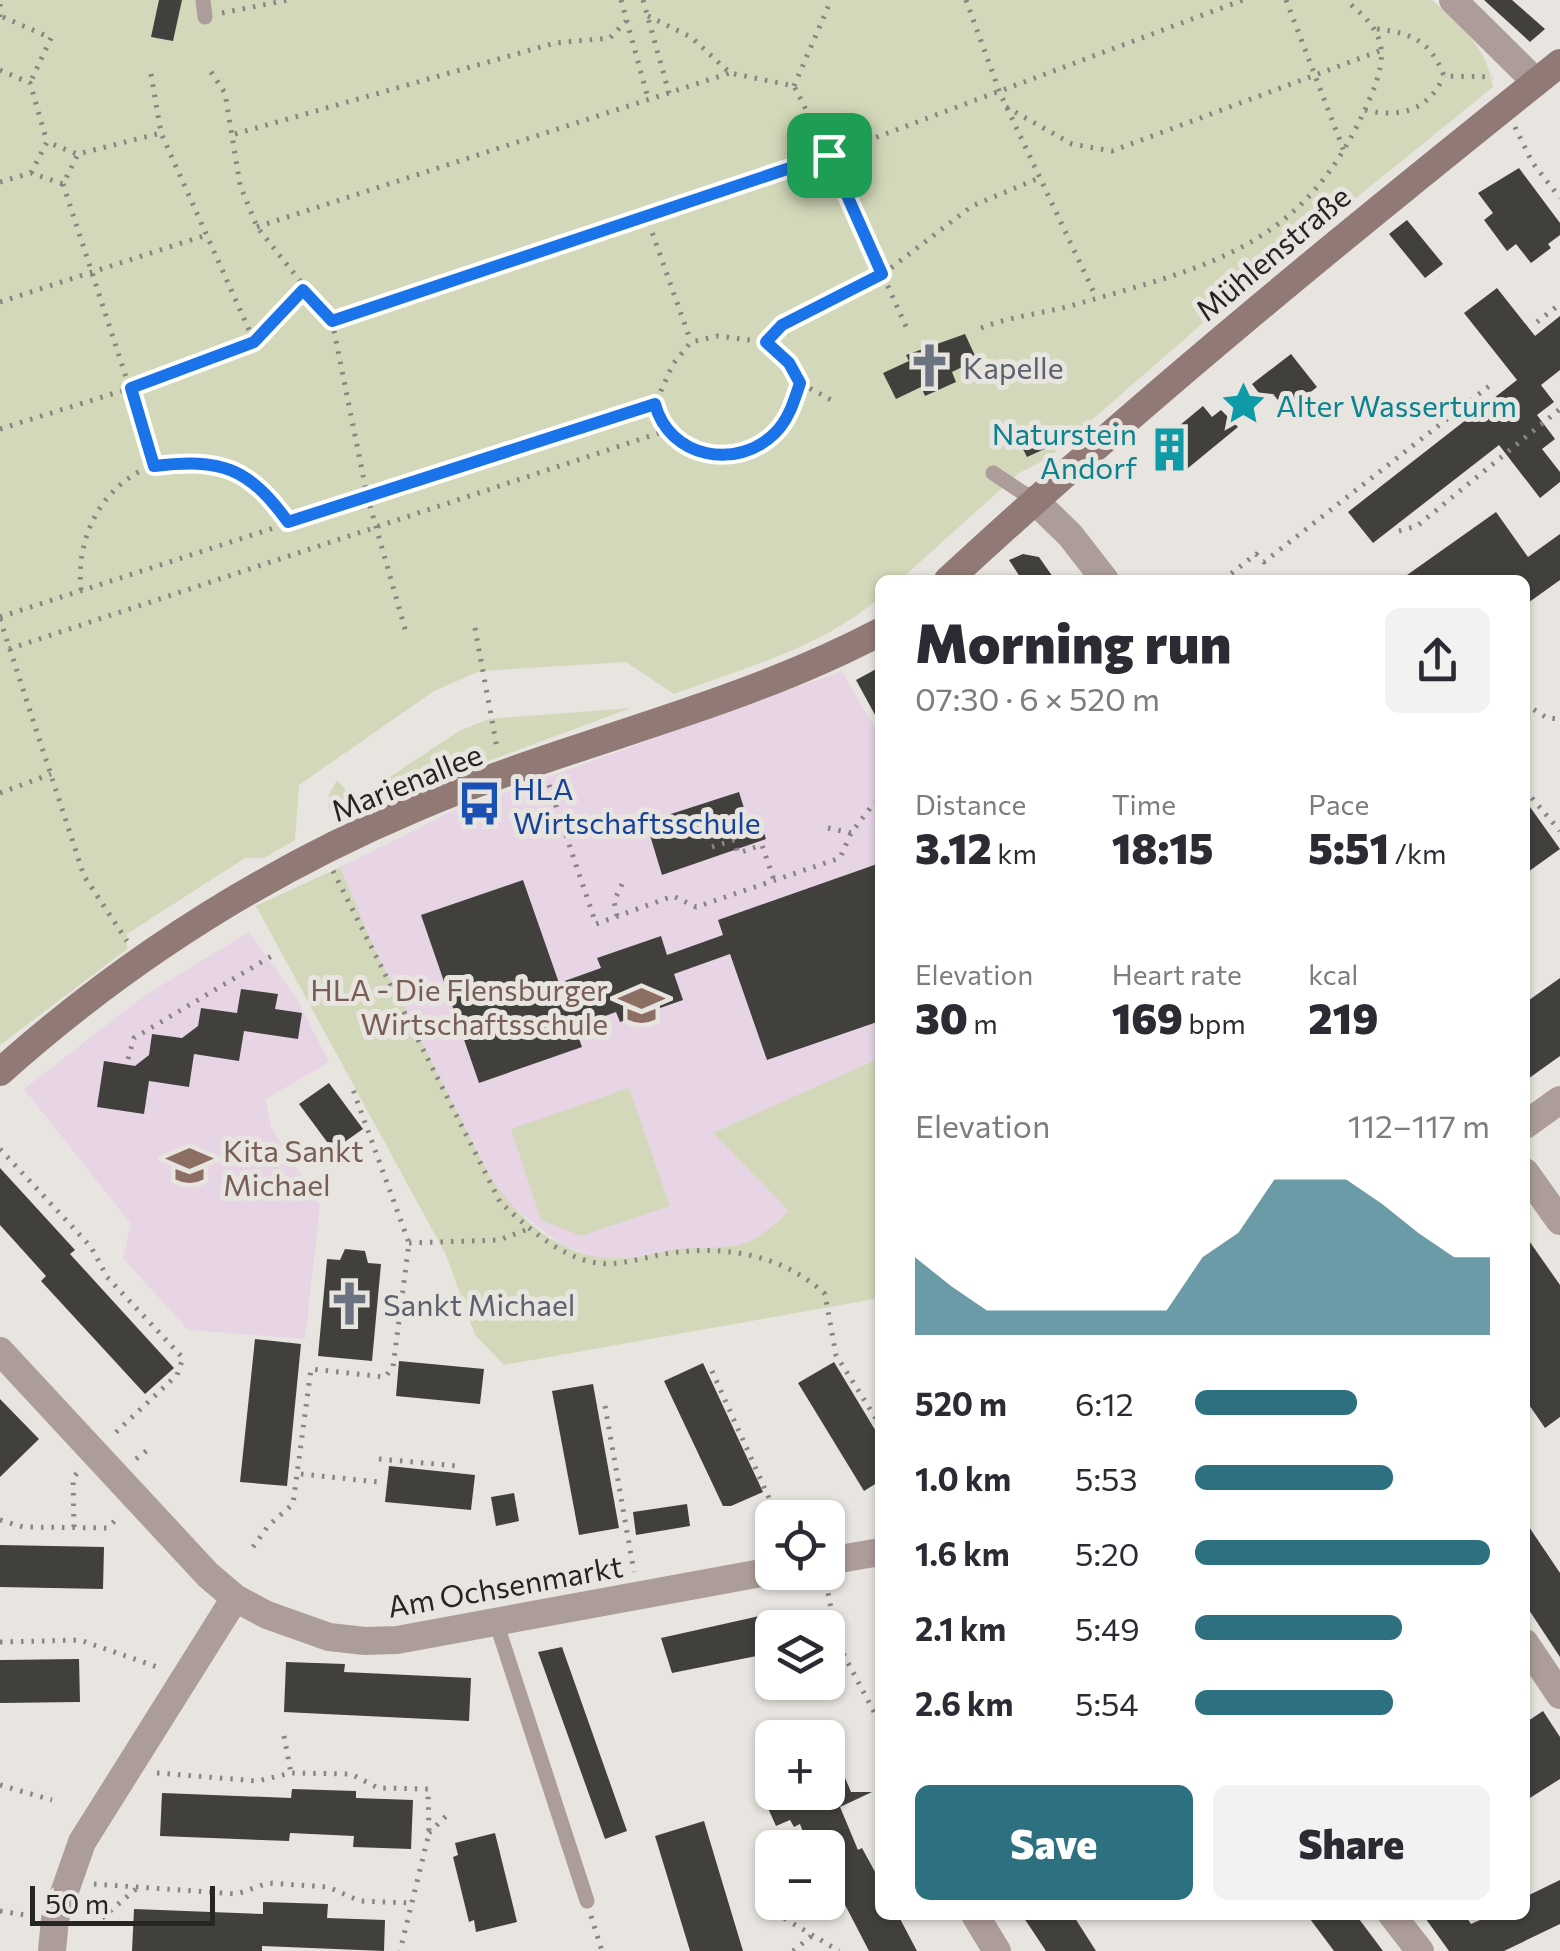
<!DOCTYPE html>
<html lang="en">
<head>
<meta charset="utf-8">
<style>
	body { margin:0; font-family:Commissioner,sans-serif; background:#f2f2f3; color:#2b2b33; height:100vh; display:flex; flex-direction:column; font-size:38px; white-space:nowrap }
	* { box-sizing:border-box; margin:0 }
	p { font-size:32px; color:#7c7c81 }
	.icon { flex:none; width:55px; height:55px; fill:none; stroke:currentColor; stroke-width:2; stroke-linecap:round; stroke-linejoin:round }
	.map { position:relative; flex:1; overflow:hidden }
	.panel { position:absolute; left:875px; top:575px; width:655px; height:1345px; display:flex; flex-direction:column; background:#fff; border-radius:15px; box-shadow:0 2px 8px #0004 }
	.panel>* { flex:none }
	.controls { position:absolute; left:755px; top:1500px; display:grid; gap:20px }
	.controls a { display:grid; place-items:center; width:90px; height:90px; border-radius:15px; background:#fff; box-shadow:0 2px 8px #0004; font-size:50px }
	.scale { position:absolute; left:30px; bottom:25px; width:185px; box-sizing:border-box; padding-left:10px; border:5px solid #262523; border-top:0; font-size:28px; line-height:35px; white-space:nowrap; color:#262523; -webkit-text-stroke:8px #e8e5e0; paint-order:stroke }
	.pin { position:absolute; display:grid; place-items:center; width:85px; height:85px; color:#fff; margin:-42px; border-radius:20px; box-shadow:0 5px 15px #0006 }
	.round { display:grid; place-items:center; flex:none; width:105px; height:105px; border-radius:15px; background:#f2f2f3 }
	.headline { display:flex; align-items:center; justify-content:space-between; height:170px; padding:0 40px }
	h1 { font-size:55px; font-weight:800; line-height:75px }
	.stats { display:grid; grid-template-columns:repeat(3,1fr); gap:15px; height:170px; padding:10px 40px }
	.stats div { display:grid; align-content:center }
	.stats b { font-size:42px; font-weight:800 }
	.stats small { font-size:28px; font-weight:400 }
	.stats p { font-size:28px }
	.chart { height:280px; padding:20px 40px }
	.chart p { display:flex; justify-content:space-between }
	.chart svg { width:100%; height:180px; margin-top:10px; fill:#2d7181; opacity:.7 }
	.primary-button { display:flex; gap:20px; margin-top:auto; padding:20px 40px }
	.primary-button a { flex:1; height:115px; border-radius:15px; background:#2d7181; color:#fff; font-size:40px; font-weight:800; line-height:115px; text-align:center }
	.primary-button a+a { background:#f2f2f3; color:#2b2b33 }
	ul { padding:0 40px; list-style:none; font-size:32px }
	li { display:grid; grid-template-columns:160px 120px 1fr; align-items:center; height:75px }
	li i { height:25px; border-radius:12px; background:#2d7181 }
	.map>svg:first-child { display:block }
	.education { fill:#e7d5e6 }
	.green { fill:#d3d8ba }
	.building { fill:#42403c }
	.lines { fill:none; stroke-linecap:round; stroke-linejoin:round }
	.path { stroke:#888683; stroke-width:5; stroke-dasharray:2.5 8; stroke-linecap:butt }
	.service { stroke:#ad9d9a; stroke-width:15 }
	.minor { stroke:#ad9d9a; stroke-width:28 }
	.secondary { stroke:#917a76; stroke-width:28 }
	.route-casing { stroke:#fff; stroke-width:20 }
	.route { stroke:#1a73e8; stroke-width:12 }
	.labels { text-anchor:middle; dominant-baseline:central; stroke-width:10; stroke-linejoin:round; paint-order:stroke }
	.street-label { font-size:30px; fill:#262523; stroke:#e8e5e0 }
	.worship-label { font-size:30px; fill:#5b616d; stroke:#e8e5e0; text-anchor:start }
	.culture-label { font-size:30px; fill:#0d838f; stroke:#e8e5e0; text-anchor:start }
	.transit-label { font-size:30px; fill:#164399; stroke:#e8e5e0; text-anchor:start }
	.education-label { font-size:30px; fill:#785e54; stroke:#e8e5e0; text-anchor:end }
</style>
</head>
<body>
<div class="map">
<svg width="1560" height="1951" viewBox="0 0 1560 1951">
	<rect width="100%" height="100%" fill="#e8e5e0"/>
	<g class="education">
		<polygon points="842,671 880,737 880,1058 714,1133 790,1211 746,1247 706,1247 626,1258 598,1258 562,1245 507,1203 489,1174 376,952 340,867 448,813"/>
		<polygon points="249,932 297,999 329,1062 266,1099 271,1127 320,1205 305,1339 188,1330 123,1258 131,1224 24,1089 144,996"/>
	</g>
	<g class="green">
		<path d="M0,0H1432C1461,26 1487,47 1493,87L1218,310L1047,459L1019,473L900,580H880V597C822,648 744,668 674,694L626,662L480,671L434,691L299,785L295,840L264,858H245L127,934V949L0,1045Z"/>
		<path d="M631,708L335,818C323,804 328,795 337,780L355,800L459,731L489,719Z"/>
		<path d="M340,867L376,952L489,1174C518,1221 567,1263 626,1258C644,1257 661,1251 679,1249C740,1244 742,1255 789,1211L713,1133L880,1058V1298L504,1365L475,1335L446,1255L256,906Z"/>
		<polygon points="629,1088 670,1206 581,1236 541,1220 511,1129"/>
	</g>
	<g class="building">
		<polygon points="159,0 182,0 173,41 151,37"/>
		<polygon points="1484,0 1512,0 1545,29 1530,42"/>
		<polygon points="1519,168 1560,223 1560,235 1548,244 1551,248 1531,263 1516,244 1507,251 1484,220 1493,213 1478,193"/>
		<polygon points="1407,220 1443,264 1425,278 1389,234"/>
		<polygon points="1497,288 1535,336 1560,316 1560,370 1541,385 1554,402 1537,415 1555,439 1542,449 1560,472 1560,482 1540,498 1499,445 1373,543 1348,512 1517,380 1464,313"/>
		<polygon points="965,334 977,360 952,372 956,382 925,396 921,387 896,399 883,373 909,361 906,355"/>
		<polygon points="1291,354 1317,387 1286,411 1274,395 1265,401 1252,384"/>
		<polygon points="1203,406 1212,417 1221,410 1238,427 1182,473 1156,445"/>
		<polygon points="1041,426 1051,446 1027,457 1017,437"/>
		<polygon points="1496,512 1528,557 1560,534 1560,580 1525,605 1525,580 1400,580"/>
		<polygon points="1023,554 1039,557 1055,580 1022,580 1009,560"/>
		<polygon points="880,667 880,724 856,680"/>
		<polygon points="739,792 748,821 759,818 766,839 662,875 646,822"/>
		<polygon points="1525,800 1560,849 1525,874"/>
		<polygon points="880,863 880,1021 767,1060 730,954 674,974 683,1000 620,1022 616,1012 575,1027 582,1047 479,1083 421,915 523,880 559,983 601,968 597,958 661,936 667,955 723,935 718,920"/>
		<polygon points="1560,978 1560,1056 1525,1081 1525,1003"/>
		<polygon points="241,989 278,994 275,1009 302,1013 298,1039 244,1031 239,1061 194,1054 189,1087 149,1081 144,1114 97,1107 104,1061 135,1066 149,1055 152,1034 182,1038 198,1026 201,1008 237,1013"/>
		<polygon points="329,1083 363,1129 333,1150 299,1104"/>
		<polygon points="0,1168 75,1250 70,1254 174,1368 145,1394 41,1281 46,1276 0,1225"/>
		<polygon points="1525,1235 1560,1285 1560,1417 1545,1428 1525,1399"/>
		<polygon points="345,1249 365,1251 368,1263 381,1264 372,1361 318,1356 327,1259 340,1260"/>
		<polygon points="255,1339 301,1344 287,1486 240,1482"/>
		<polygon points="399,1361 484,1369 480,1404 396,1396"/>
		<polygon points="834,1362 880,1438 880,1481 864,1491 798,1383"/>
		<polygon points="703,1363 763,1492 731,1506 723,1506 664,1381"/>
		<polygon points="593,1384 619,1528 579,1535 552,1391"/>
		<polygon points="0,1399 39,1439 0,1477"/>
		<polygon points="389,1466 475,1475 471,1510 385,1502"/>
		<polygon points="514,1493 519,1521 496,1526 491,1497"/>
		<polygon points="687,1504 690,1526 636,1535 633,1512"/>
		<polygon points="1525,1521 1560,1573 1560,1657 1525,1604"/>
		<polygon points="0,1545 104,1547 103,1589 0,1587"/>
		<polygon points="769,1614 772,1653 672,1673 661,1638"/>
		<polygon points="562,1647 627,1831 605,1839 538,1652"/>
		<polygon points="79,1659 80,1702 0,1703 0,1660"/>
		<polygon points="286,1662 345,1664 344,1672 471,1678 469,1721 284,1712"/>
		<polygon points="1543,1711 1560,1737 1560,1779 1525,1801 1525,1723"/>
		<polygon points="828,1738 851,1792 872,1792 840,1807 858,1850 862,1848 880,1881 880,1915 898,1915 917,1951 869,1951 828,1872 828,1848 809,1848 800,1824 794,1827 790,1820 776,1826 767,1806 782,1799 779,1792 828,1792"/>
		<polygon points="292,1789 356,1791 356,1798 413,1800 411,1849 353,1847 354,1836 290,1833 289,1841 160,1836 162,1793 291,1798"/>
		<polygon points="704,1821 715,1858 743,1951 690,1951 655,1836"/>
		<polygon points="495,1833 517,1922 476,1932 474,1920 469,1922 453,1857 458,1855 455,1843"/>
		<polygon points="1560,1880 1560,1924 1504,1951 1449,1951 1423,1915 1465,1915 1471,1924 1491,1915 1525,1915 1525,1897"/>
		<polygon points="263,1902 328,1904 327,1918 385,1920 384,1951 262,1946 262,1951 132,1951 134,1909 263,1914"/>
		<polygon points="1022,1915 1073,1915 1096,1951 1046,1951"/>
		<polygon points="1307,1915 1356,1915 1383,1951 1334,1951"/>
	</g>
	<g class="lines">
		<g class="path">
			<polyline points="621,0 648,98"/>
			<polyline points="643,0 669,93"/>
			<polyline points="966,0 1000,93 1096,297"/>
			<polyline points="1286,0 1344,151"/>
			<polyline points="0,4 0,23"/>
			<polyline points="222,13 288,0"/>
			<polyline points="648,16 691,37 730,73 794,86 829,155 1243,0"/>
			<polyline points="3,17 51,38 30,83"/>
			<path d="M1377,29C1413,33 1431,42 1444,76L1493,77"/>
			<polyline points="0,70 30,83 47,142"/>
			<polyline points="211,72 225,93 240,185 257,227 332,321 367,495 407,636"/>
			<polyline points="151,74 161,133 254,341"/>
			<polyline points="794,86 831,0"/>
			<polyline points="1006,107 1072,144 1112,151 1382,50"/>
			<path d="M1365,110C1400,118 1428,111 1444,76"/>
			<polyline points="1515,127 1532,162 1560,198"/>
			<polyline points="235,134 555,43 610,38 626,21"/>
			<polyline points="31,173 47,142 77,154"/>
			<polyline points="0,182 31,173 63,184 78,154 161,133"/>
			<polyline points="63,184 155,466"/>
			<polyline points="647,218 829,155 908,331"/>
			<polyline points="257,227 730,73"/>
			<polyline points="0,302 206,235"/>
			<polyline points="333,321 647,218 691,342"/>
			<polyline points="1537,322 1560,304"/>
			<path d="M981,328C1011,316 1040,314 1070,306C1213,265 1307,247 1370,98C1390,51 1385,31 1345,0"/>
			<polyline points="766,342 781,325 883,274 972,206 1039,178"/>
			<path d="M800,383C794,401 789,419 775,433C737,471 668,459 655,404L673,364L691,342L718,336L766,342L789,363L800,383L835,402"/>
			<polyline points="0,429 131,388 254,342 303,290"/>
			<polyline points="1399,531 1417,526 1560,409"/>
			<polyline points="1223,580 1256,554 1264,562 1493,383"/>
			<path d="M81,590C72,499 153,430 240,473C262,483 274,503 287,522"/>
			<polyline points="0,617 655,404"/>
			<polyline points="0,619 84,876 127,941"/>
			<polyline points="475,628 497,748"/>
			<polyline points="9,649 665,431"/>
			<polyline points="1525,704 1547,718 1560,719"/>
			<polyline points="549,785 596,924 673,896 696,907 840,858 851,833 875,802"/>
			<polyline points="1525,790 1560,831"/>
			<polyline points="0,793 51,774"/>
			<polyline points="828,828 851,833"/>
			<polyline points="712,847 734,840 738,853 762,845 774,880"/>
			<path d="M333,871L500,1202C527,1227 559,1257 597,1263C617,1266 639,1259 659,1255C718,1244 780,1252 825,1294L836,1355L880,1425"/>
			<polyline points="617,916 614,901 623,882"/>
			<polyline points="128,1059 134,1038 275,954"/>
			<polyline points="0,1149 91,1247 107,1277 183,1358 177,1375 113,1435"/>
			<polyline points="409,1243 499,1240 528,1229"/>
			<polyline points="712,1371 778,1518"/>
			<polyline points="605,1406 634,1572"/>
			<polyline points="136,1459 149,1449"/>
			<polyline points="379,1459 458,1466"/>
			<polyline points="301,1474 378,1482"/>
			<polyline points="0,1520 23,1527 107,1528 119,1517"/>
			<polyline points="74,1527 73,1478 78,1472"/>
			<polyline points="253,1547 268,1526 293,1504 311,1369 385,1377 393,1367 409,1243 352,1087"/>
			<polyline points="826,1583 838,1644 880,1723"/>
			<polyline points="0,1642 80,1640 163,1669"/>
			<polyline points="284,1736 291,1773"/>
			<polyline points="157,1773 258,1781 291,1773 351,1774 378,1788 428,1789 429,1833 400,1951"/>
			<polyline points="0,1785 52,1800"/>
			<polyline points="429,1833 448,1814"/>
			<polyline points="94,1884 237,1894 268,1883 328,1887 360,1901 411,1903"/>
			<polyline points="774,1902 777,1914 839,1951"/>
			<polyline points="0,1911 32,1916"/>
			<polyline points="591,1916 602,1951"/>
			<polyline points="102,1918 136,1889"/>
			<polyline points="793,1951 814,1934"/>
		</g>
		<g class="service">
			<polyline points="203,0 205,17"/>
			<polyline points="993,473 1034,500"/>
			<polyline points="496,1622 587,1901"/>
		</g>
		<g class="minor">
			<polyline points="1453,0 1536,82"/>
			<polyline points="1034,500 1070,535 1105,580"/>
			<polyline points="1525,1125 1560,1100"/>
			<polyline points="1525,1172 1560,1221"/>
			<polyline points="0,1351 208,1575 235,1598 267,1615 329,1637 365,1641 397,1640 772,1571"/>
			<polyline points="828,1561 880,1552"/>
			<polyline points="1525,1643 1560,1695"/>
			<polyline points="975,1915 997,1951"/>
			<polyline points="1392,1915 1420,1951"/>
			<polyline points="52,1951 55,1919 82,1842 235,1598"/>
		</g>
		<g class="secondary">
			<path d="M948,580C1145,398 1351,230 1560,63"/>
			<path d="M0,1072C122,963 262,873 413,809C566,743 732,710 880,632"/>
		</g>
	</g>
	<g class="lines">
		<defs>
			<path id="route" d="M829,155L882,274L782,325L766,342L789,363L800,383C794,401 789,419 775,433C737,471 669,458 655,404L288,522C248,467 221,458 154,466L131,388L254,342L303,290L332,321Z"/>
		</defs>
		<use href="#route" class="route-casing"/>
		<use href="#route" class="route"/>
	</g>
	<defs>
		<symbol id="church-bare" viewBox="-9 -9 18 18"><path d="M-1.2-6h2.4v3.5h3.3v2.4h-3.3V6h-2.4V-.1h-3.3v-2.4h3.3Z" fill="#6b7280" stroke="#e8e5e0" stroke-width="2.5" paint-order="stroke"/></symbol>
		<symbol id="sight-bare" viewBox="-9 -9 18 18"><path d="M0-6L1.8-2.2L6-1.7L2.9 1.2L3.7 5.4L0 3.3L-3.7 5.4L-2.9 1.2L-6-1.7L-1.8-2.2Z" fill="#0f9aa8" stroke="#e8e5e0" stroke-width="2.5" paint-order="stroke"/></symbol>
		<symbol id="building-bare" viewBox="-9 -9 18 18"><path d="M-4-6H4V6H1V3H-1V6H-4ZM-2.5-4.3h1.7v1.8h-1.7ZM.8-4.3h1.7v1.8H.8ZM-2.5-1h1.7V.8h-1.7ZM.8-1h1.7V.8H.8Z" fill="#0f9aa8" stroke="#e8e5e0" stroke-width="2.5" paint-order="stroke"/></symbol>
		<symbol id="bus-bare" viewBox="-9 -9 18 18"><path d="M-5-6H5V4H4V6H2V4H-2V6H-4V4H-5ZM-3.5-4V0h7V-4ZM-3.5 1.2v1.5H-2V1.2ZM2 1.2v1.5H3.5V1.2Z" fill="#1a4fb4" stroke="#e8e5e0" stroke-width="2.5" paint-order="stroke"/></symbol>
		<symbol id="school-bare" viewBox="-9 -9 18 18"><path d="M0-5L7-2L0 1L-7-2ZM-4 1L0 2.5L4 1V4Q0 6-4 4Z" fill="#8d6e63" stroke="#e8e5e0" stroke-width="2.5" paint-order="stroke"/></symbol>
	</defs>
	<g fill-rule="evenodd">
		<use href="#church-bare" x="898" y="334" width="63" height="63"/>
		<use href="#sight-bare" x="1212" y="372" width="63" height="63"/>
		<use href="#building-bare" x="1138" y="418" width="63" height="63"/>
		<use href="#bus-bare" x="448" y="772" width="63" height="63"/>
		<use href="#school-bare" x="610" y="974" width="63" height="63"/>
		<use href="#school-bare" x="158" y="1134" width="63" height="63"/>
		<use href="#church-bare" x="318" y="1272" width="63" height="63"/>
	</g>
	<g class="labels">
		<g class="street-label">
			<text transform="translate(1272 252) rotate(-40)">Mühlenstraße</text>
			<text transform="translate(406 781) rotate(-22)">Marienallee</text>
			<text transform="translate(505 1585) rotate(-10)">Am Ochsenmarkt</text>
		</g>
		<g class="worship-label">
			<text x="963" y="366">Kapelle</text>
			<text x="383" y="1303">Sankt Michael</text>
		</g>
		<g class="culture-label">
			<text x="1276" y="404">Alter Wasserturm</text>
			<text x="1137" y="432" text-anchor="end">Naturstein<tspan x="1137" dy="34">Andorf</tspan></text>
		</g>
		<g class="transit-label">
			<text x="513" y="787">HLA<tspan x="513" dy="34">Wirtschaftsschule</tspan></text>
		</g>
		<g class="education-label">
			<text x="608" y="988">HLA - Die Flensburger<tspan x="608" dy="34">Wirtschaftsschule</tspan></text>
			<text x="223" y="1149" text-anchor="start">Kita Sankt<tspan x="223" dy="34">Michael</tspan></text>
		</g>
	</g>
</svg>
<div class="controls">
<a><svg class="icon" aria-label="locate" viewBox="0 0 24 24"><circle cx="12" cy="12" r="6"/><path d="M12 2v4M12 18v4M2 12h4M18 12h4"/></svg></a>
<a><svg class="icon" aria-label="layers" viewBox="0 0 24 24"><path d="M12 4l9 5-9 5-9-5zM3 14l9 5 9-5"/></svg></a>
<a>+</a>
<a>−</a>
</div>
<div class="scale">50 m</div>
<div class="pin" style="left:829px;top:155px;background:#1e9e55"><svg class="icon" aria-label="arrive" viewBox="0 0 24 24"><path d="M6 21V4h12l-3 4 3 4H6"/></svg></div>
<section class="panel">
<div class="headline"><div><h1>Morning run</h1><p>07:30 · 6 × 520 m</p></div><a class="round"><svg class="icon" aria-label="share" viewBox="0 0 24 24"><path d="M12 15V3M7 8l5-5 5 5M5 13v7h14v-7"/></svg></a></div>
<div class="stats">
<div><p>Distance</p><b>3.12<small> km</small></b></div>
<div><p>Time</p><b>18:15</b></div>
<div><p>Pace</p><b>5:51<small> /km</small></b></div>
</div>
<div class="stats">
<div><p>Elevation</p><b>30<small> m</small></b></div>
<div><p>Heart rate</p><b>169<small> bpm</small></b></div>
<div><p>kcal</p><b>219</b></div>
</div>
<div class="chart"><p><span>Elevation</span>112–117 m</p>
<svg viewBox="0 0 160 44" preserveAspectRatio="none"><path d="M0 44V25L10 32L20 38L30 38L40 38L50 38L60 38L70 38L80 25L90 19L100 6L110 6L120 6L130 12L140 19L150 25L160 25V44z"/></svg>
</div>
<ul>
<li><b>520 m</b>6:12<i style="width:55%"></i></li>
<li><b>1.0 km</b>5:53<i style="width:67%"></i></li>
<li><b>1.6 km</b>5:20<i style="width:100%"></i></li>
<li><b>2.1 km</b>5:49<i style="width:70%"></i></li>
<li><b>2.6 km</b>5:54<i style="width:67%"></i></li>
</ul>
<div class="primary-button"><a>Save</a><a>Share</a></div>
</section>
</div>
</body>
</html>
